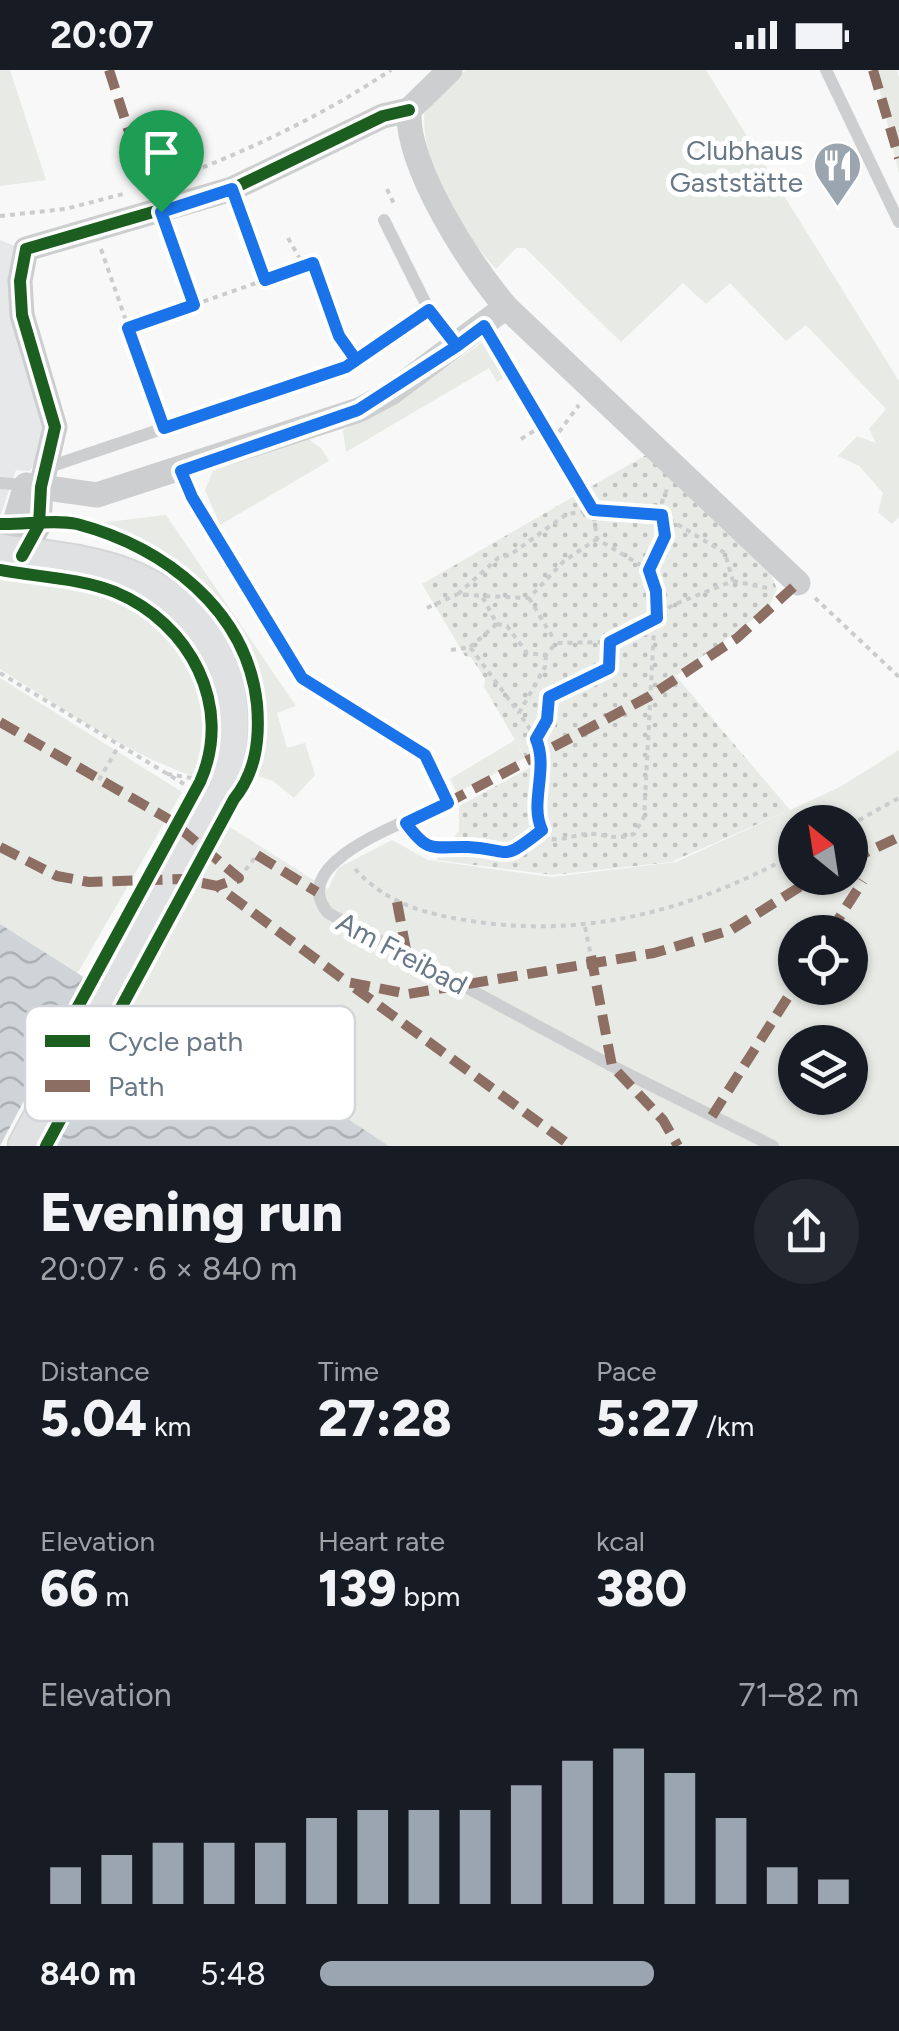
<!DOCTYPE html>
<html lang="en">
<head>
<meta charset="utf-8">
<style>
	body { margin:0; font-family:Figtree,sans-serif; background:#242831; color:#f1f3f6; height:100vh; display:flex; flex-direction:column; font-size:38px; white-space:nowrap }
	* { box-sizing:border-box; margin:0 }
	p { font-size:32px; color:#9ea1a6 }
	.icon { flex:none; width:55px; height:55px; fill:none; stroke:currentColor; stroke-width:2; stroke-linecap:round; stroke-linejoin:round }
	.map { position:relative; height:1076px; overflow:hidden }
	.drawer { display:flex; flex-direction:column; background:#171b24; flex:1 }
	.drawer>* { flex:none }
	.needle { width:65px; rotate:330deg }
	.tools { position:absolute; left:778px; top:735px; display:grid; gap:20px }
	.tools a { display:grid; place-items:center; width:90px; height:90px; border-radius:50%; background:#171b24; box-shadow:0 2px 8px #0004; font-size:50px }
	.pin { position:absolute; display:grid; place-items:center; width:85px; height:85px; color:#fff; margin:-102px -42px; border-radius:50% 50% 50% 0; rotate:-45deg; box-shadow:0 0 10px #0007 }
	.pin .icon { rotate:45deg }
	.round { display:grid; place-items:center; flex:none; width:105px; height:105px; border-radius:52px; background:#242831 }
	.headline { display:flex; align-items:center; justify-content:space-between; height:170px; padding:0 40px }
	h1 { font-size:55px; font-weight:800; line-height:75px }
	.figures { display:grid; grid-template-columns:repeat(3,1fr); gap:15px; height:170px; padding:10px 40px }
	.figures div { display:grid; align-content:center }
	.figures b { font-size:50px; font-weight:800 }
	.figures small { font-size:28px; font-weight:400 }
	.figures p { font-size:28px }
	.chart { height:280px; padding:20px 40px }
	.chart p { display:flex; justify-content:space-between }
	.chart svg { width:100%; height:180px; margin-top:10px; stroke:#9ba5af; stroke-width:6 }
	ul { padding:0 40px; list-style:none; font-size:32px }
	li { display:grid; grid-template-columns:160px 120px 1fr; align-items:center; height:75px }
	li i { height:25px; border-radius:12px; background:#9ba5af }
	.status { display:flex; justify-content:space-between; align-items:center; height:70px; padding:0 50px; background:#171b24; direction:ltr }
	.status svg { height:28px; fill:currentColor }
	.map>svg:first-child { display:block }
	.built { fill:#e7e8e9 }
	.green { fill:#e7eae5; fill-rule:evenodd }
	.park { fill:url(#park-dots) }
	.water { fill:url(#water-waves) }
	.pier { fill:#f8f8f8 }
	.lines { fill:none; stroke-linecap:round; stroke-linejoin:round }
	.secondary-casing { stroke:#d5d6d7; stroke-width:39 }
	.path { stroke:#cbcccd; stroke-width:4; stroke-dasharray:5 5; stroke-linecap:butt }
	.service { stroke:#cdcecf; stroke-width:12 }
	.minor { stroke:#cdcecf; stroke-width:25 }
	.secondary { stroke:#e0e1e2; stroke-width:35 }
	.quiet { stroke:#8d6e63; stroke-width:10; stroke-dasharray:20 10; stroke-linecap:butt }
	.cycleway-casing { stroke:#fff; stroke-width:19 }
	.cycleway { stroke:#1b5e20; stroke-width:12 }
	.route-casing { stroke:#fff; stroke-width:20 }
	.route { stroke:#1a73e8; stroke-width:12 }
	.labels { text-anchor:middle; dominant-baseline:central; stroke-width:10; stroke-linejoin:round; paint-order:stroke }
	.poi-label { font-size:28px; fill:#697887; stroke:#fff; text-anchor:end }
	.street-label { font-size:28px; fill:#697887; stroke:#fff }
	.key { fill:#fff; stroke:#d2d6db; stroke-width:2.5 }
	.key-label { font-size:28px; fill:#697887 }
</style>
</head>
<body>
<div class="status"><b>20:07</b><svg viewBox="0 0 49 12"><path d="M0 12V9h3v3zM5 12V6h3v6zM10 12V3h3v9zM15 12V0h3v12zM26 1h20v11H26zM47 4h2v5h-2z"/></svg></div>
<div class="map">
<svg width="899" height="1076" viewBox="0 0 899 1076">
	<defs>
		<pattern id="park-dots" width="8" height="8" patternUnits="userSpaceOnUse" patternTransform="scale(2.5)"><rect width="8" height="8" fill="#e7eae5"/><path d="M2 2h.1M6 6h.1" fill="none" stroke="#bfc2bf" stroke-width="1.8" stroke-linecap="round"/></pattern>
		<pattern id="water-waves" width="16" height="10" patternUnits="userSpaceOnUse" patternTransform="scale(2.5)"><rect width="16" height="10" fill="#ced4d8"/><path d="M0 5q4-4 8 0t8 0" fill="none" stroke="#abb1b5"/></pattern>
	</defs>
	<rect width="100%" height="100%" fill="#f8f8f8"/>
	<polygon class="built" points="0,170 15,176 46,353 34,396 29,401 16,400 0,447"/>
	<g class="green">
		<polygon points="0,0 10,0 46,110 0,116"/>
		<path d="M466,0H706L899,311V447L892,454L878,442L883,423L859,396L838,386L857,366L876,373L869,359L886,339L806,255L786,271L730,213L706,234L683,213L621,272L525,178H516L496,199C457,156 418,93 425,34Z"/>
		<polygon points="875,0 897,0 899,8 899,104"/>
		<polygon points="489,268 510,304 497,312 489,298 346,382 343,360 402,328"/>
		<polygon points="307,368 322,379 329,391 220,455 205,420 213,401"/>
		<path d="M166,445L296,636L277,643L287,678L305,673L315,705L294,728L273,711L255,705C274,603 234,530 141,484C122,475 101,472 82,464L77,448L99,453Z"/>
		<path d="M0,503C37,509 80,511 114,525C183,554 235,636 198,708C126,684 64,639 0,599Z"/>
		<polygon points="0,608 182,722 77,904 0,854"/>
		<polygon points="515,670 525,688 457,723 450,709"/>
		<path d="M899,680V1076H389C304,1020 209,986 123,933L222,752L328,819L338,798L392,770L428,790L552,807L676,792L840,717ZM795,752H850V808H795ZM795,862H850V918H795ZM795,972H850V1028H795Z"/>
	</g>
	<polygon class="park" points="651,382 769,500 777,519 768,538 676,606 790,740 671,792 553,805 436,790 459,761 459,736 531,697 484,617 485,609 471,587 465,586 422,514"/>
	<polygon class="water" points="0,854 164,958 328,1036 389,1076 0,1076"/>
	<polygon class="pier" points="90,906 131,932 52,1076 0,1076"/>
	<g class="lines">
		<defs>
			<path id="secondary" d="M0,482C42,489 87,491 127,507C219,544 250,631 218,720L26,1076"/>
		</defs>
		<use href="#secondary" class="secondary-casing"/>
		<g class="path">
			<polyline points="139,93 147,118"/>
			<path d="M156,115C238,86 319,48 391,0"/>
			<polyline points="387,119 394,134"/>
			<polyline points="239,140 265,210"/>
			<polyline points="0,146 65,139 123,124"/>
			<polyline points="167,160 194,235"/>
			<polyline points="288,168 304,196"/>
			<polyline points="101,179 159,345"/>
			<polyline points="128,258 313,193 346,276"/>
			<path d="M495,273L583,421L593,440L597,469L649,500L656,521L644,747L634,764C617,770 612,766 594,764C577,762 564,773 546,768C530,736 550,702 536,669L547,650L549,627L609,598L611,572"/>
			<polyline points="521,369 542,356"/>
			<polyline points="553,370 579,335"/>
			<polyline points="649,500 665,466 662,432 667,419"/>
			<polyline points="733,511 767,518"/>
			<polyline points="458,524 498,488 510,485 567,444 593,440 662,445 725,483 733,511 673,535 611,572 556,573 546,585 527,583 507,556 497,554 482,526 529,528 564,491 597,469"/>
			<polyline points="529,528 555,571"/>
			<polyline points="815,528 899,607"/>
			<polyline points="427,538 458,524 482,526"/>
			<polyline points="470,577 497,554"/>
			<polyline points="451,580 470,577 519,643"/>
			<polyline points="0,603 189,717"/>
			<polyline points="536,668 519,643 545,597 546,585"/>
			<polyline points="167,704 192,708"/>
			<polyline points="99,710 118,677"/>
			<polyline points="850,755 899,728"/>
			<path d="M415,766L426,777C441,779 453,777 468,777C513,778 497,795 542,761"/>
			<path d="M355,799C387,834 425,844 471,851C587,869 692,840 795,784"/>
			<polyline points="239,808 257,785"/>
			<polyline points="585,857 591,886"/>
		</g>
		<g class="service">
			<polyline points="826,0 899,152"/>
			<polyline points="384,150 429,240"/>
			<polyline points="46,398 345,297 429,240 456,275"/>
			<path d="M181,401L192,427L302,608L425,685L447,733C413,750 284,791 328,843L612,996L773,1076"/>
			<polyline points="0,413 26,415"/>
		</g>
		<g class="minor">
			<path d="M450,0L409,40C406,97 470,194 506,237L798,513"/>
			<polyline points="22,486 39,455 41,417 55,357 22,245 20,211 26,179 232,119 383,46 409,40"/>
			<polyline points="22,486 14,455 26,415 97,425 359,340 391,323 506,237"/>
		</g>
		<use href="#secondary" class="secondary"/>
		<g class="quiet">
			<polyline points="109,0 139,93"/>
			<polyline points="873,0 899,88"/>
			<polyline points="0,652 170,750 239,808 217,816"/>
			<polyline points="447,733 650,626 737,568 798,513"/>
			<polyline points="0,777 57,806 89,812 182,809 217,816 347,912 408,924 654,883 731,860 814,808"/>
			<polyline points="257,785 317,822"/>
			<polyline points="850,790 899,767"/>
			<polyline points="397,832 407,885"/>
			<polyline points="830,862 863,811"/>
			<polyline points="591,886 612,996 663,1050 678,1076"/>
			<polyline points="355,918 571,1076"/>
			<polyline points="712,1046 795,916"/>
		</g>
		<defs>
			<g id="cycleway">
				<path d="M0,454C23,455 55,449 77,454C164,477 247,540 257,634C260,669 256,702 234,729L46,1076"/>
				<polyline points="22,486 39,455 41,417 55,357 22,245 20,211 26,179 232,119 383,46 409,40"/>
				<path d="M0,500C37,507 80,508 115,522C190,553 234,636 200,712L49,990"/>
			</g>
		</defs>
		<use href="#cycleway" class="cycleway-casing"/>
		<use href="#cycleway" class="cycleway"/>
	</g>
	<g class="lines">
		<defs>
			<path id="route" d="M161,142L232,119L265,210L313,193L339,266L356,290L429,240L457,276L358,340L181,401L192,427L302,608L425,685L448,733L406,753C429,785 433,776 468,777C513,779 499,794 542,760C529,733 549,699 536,669L547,650L549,627L609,598L610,572L657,548L656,521L649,500L665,466L662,445L593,440L484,256L457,276L429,240L346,297L164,358L128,258L194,235L161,142"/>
		</defs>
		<use href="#route" class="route-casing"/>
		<use href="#route" class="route"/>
	</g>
	<defs>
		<symbol id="restaurant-pin" viewBox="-11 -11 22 30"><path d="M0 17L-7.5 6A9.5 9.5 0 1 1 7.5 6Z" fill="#9ba5af" stroke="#fff"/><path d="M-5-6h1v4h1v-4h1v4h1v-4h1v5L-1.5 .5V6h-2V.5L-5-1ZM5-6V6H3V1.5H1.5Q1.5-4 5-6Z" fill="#fff"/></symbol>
	</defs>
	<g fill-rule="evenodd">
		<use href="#restaurant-pin" x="810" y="68" width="55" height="75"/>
	</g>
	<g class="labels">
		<g class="poi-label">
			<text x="803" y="80">Clubhaus<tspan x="803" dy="32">Gaststätte</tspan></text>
		</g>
		<g class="street-label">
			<text transform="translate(402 883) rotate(28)">Am Freibad</text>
		</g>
	</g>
	<rect x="25" y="936" width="330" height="115" rx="15" class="key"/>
	<rect x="45" y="965" width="45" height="12" fill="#1b5e20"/>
	<rect x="45" y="1010" width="45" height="12" fill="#8d6e63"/>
	<g class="key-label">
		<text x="108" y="981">Cycle path</text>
		<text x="108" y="1026">Path</text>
	</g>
</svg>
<div class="tools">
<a><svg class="needle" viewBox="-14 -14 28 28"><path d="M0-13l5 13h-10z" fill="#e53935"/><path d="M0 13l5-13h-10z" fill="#9ea1a6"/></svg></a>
<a><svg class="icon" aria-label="locate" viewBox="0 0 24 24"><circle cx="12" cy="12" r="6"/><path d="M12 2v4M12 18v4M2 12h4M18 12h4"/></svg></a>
<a><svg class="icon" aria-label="layers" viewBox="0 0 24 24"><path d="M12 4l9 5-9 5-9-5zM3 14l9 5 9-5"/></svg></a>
</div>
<div class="pin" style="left:161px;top:142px;background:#1e9e55"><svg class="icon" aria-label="arrive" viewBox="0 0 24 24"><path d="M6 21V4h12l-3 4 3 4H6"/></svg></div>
</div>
<section class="drawer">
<div class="headline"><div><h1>Evening run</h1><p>20:07 · 6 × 840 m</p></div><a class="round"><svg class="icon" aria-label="share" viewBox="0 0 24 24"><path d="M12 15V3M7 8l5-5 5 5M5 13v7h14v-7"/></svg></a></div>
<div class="figures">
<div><p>Distance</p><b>5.04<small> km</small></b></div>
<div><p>Time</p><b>27:28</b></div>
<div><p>Pace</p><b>5:27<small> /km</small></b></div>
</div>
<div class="figures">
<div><p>Elevation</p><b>66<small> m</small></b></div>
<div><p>Heart rate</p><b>139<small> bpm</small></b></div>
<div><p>kcal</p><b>380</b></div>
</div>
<div class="chart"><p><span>Elevation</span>71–82 m</p>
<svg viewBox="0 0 160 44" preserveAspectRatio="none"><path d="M5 44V35M15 44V32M25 44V29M35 44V29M45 44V29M55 44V23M65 44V21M75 44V21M85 44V21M95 44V15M105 44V9M115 44V6M125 44V12M135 44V23M145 44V35M155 44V38"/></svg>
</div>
<ul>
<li><b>840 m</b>5:48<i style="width:62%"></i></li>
</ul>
</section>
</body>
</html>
